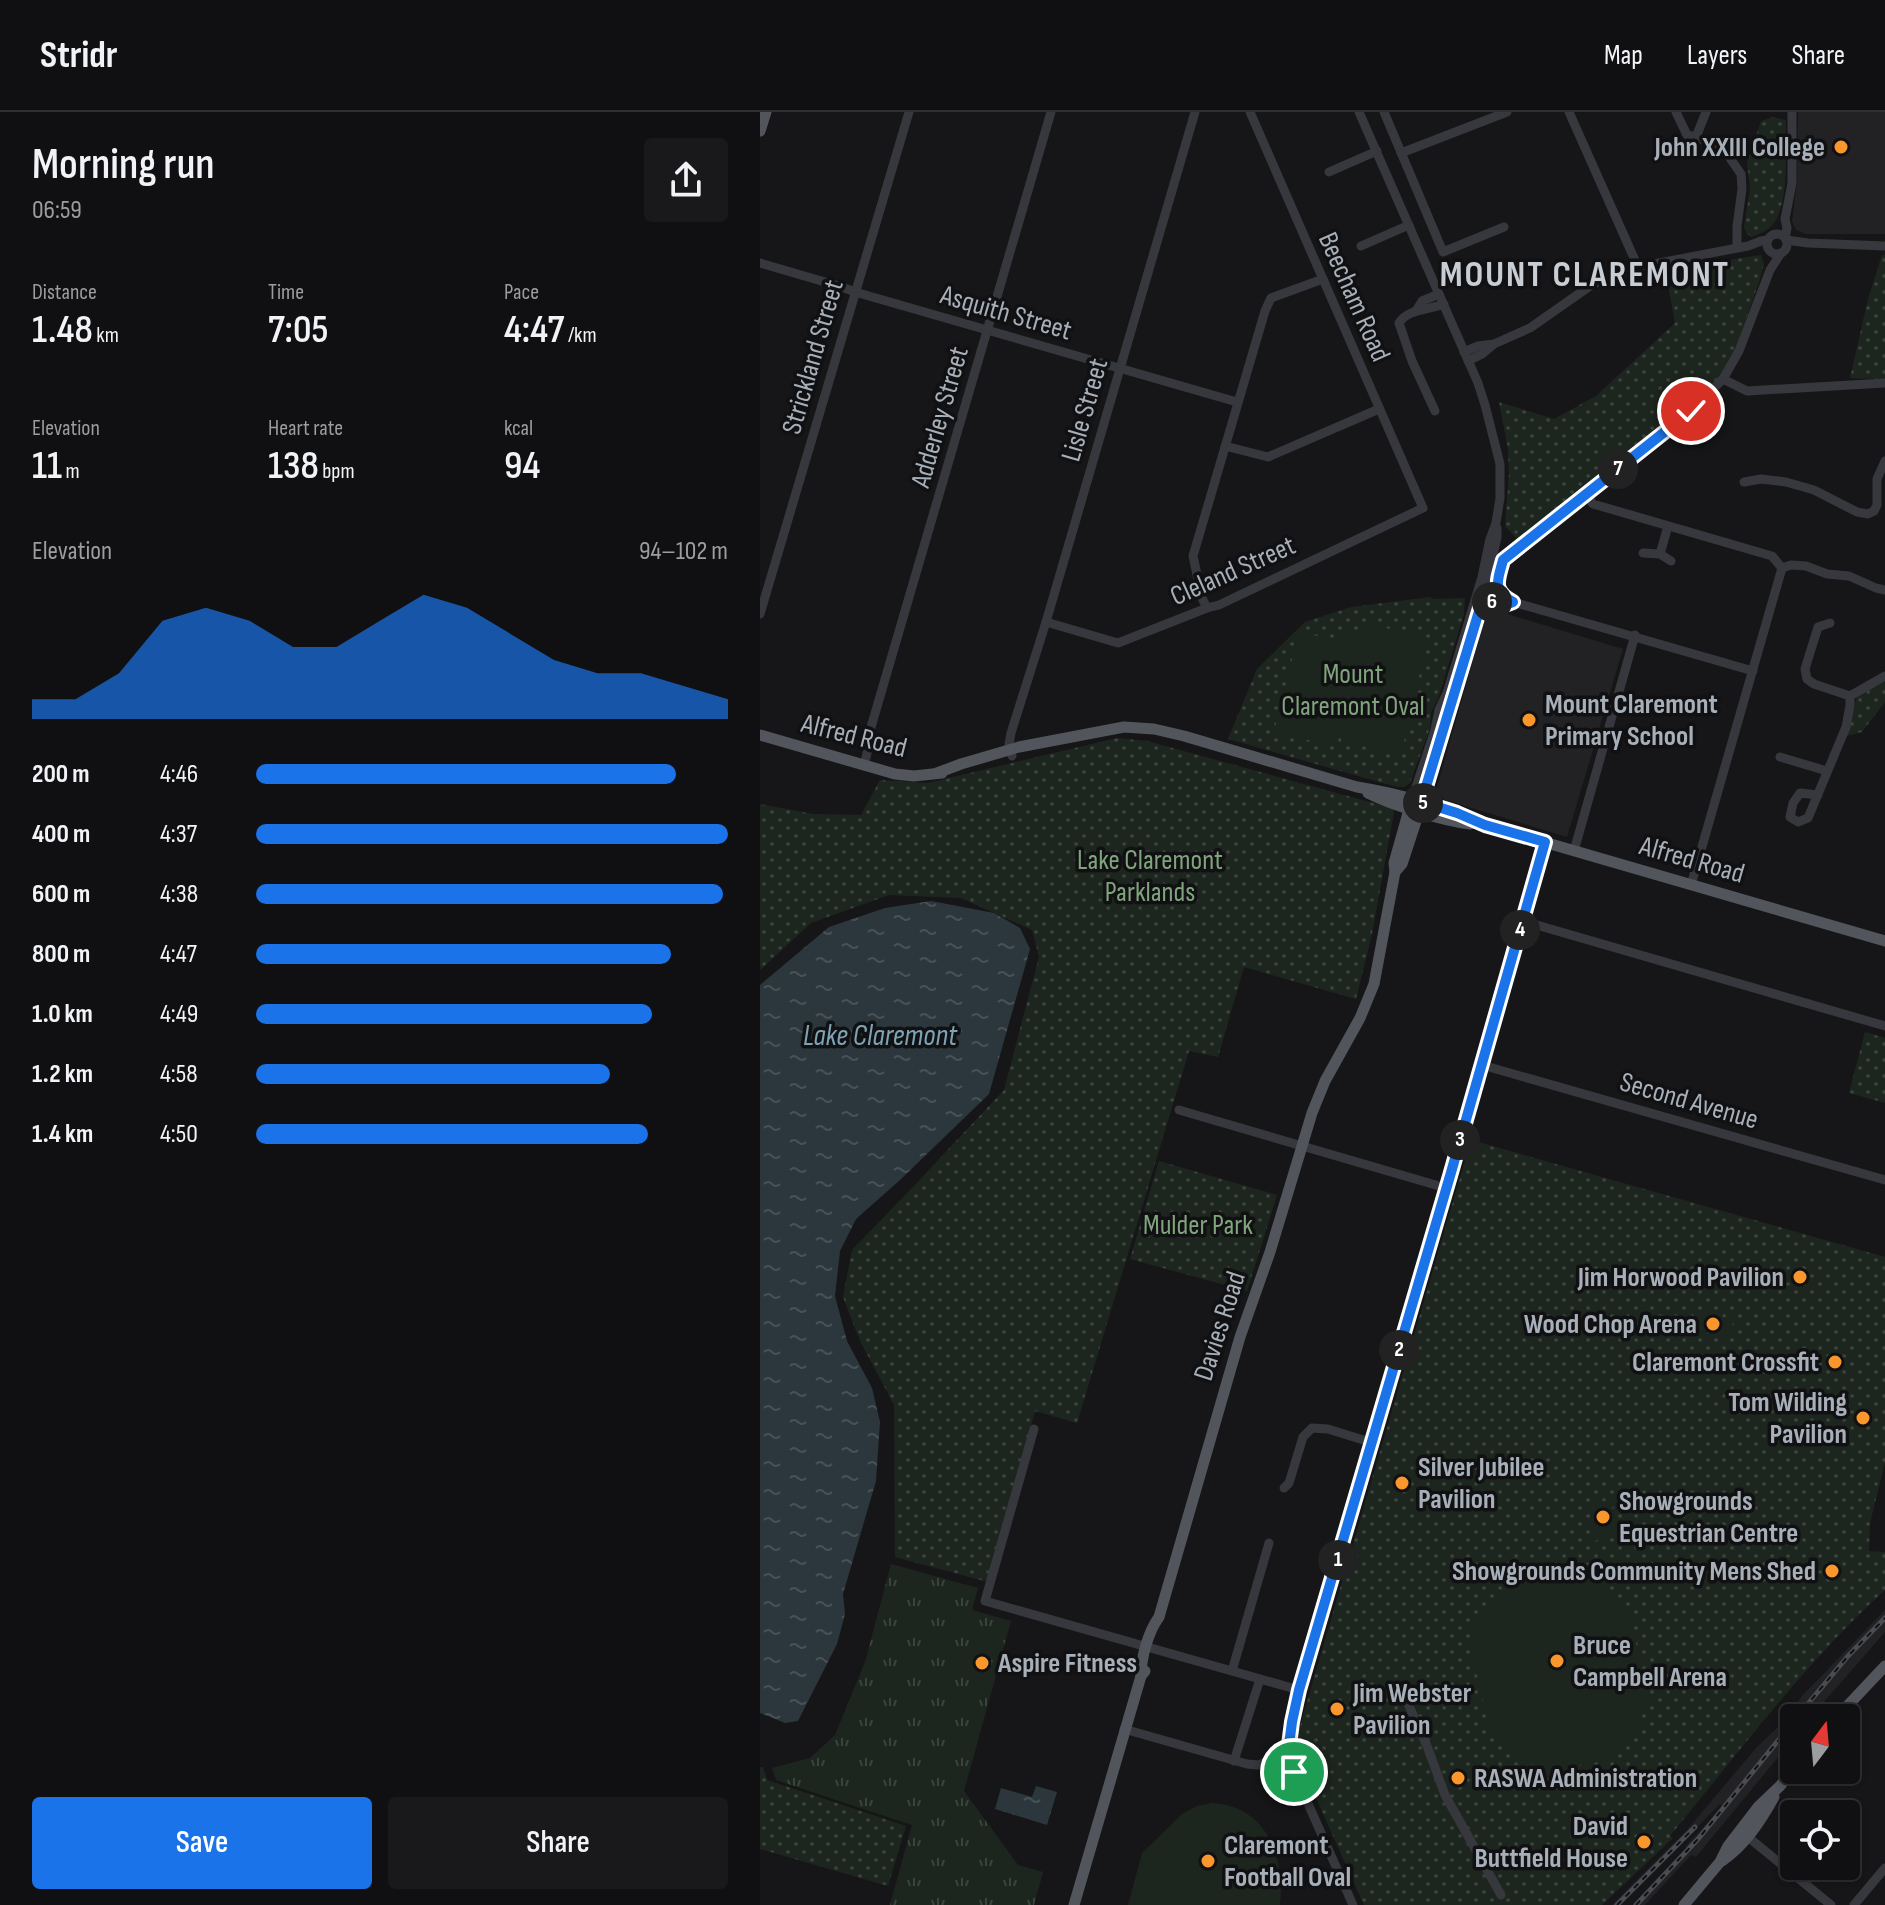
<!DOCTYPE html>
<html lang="en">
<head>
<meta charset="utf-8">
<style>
	body { margin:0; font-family:"Sofia Sans Condensed",sans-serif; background:#19191b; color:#f1f3f6; height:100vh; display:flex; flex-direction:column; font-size:30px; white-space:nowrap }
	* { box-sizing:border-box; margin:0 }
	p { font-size:26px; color:#9c9d9f }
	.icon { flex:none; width:44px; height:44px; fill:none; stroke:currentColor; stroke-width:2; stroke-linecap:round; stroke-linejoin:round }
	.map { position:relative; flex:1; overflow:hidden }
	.sheet { display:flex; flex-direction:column; background:#101012; width:760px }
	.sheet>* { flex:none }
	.needle { width:52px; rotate:16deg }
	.tools { position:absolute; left:1020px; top:1592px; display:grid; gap:16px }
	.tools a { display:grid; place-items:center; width:80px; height:80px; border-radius:8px; background:#101012; box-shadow:0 2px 6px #0004,0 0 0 2px #303032; font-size:40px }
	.pin { position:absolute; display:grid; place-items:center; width:68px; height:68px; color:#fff; margin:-34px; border:4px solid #fff; border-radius:50%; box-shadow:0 2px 8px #0007 }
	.km { position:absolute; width:40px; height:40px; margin:-20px; border-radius:50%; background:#222; color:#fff; font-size:22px; line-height:40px; text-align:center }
	.round { display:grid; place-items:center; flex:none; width:84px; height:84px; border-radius:8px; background:#19191b }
	.overview { display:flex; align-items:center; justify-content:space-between; height:136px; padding:0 32px }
	h1 { font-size:44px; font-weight:600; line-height:60px }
	.metrics { display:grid; grid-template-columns:repeat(3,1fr); gap:12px; height:136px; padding:8px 32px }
	.metrics div { display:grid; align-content:center }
	.metrics b { font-size:40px; font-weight:600 }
	.metrics small { font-size:22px; font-weight:400 }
	.metrics p { font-size:22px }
	.chart { height:224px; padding:16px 32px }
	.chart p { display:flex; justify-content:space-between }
	.chart svg { width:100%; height:144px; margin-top:8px; fill:#1a73e8; opacity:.7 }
	.primary-button { display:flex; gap:16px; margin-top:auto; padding:16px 32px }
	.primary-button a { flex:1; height:92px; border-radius:8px; background:#1a73e8; color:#fff; font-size:32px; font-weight:600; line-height:92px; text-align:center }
	.primary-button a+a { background:#19191b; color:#f1f3f6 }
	ul { padding:0 32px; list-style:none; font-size:26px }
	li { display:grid; grid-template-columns:128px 96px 1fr; align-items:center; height:60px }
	li i { height:20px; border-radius:10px; background:#1a73e8 }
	header { display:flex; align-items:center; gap:48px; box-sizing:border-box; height:112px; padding:0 40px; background:#101012; border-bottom:2px solid #303032 }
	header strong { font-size:38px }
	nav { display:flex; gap:44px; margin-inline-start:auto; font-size:28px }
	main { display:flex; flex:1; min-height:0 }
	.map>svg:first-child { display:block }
	.built { fill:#222225 }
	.grass { fill:url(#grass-tufts) }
	.park { fill:url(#park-dots) }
	.pitch { fill:#1d261e }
	.water { fill:url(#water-ripples) }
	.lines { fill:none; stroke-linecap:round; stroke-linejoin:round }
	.minor { stroke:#37383d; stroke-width:9 }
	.major { stroke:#52565c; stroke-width:11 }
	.rail-casing { stroke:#494d52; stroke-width:5 }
	.rail { stroke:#111113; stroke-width:2; stroke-dasharray:6; stroke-linecap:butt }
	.route-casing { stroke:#fff; stroke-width:16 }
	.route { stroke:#1a73e8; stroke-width:10 }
	.poi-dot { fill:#fa972c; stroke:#111113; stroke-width:3 }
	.labels { text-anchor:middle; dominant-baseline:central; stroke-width:7; stroke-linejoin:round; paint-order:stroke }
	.poi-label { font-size:28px; font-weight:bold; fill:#a7afb8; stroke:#111113; text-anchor:start }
	.street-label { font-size:28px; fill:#a7afb8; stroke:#111113 }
	.park-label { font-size:28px; fill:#80a47d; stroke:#111113 }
	.water-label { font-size:30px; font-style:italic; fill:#7da3b5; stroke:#111113 }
	.district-label { font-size:36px; font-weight:bold; letter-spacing:2px; fill:#c8cdd4; stroke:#111113 }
</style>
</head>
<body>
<header>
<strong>Stridr</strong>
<nav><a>Map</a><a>Layers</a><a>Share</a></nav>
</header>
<main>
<section class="sheet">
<div class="overview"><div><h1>Morning run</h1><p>06:59</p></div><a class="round"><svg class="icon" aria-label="share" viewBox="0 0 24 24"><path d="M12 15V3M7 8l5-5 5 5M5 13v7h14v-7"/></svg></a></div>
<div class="metrics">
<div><p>Distance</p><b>1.48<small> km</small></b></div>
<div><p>Time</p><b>7:05</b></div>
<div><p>Pace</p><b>4:47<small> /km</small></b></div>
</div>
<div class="metrics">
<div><p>Elevation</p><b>11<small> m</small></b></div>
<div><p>Heart rate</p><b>138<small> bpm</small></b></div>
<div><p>kcal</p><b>94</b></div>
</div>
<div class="chart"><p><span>Elevation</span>94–102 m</p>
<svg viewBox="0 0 160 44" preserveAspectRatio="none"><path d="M0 44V38L10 38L20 30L30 14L40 10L50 14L60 22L70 22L80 14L90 6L100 10L110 18L120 26L130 30L140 30L150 34L160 38V44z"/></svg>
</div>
<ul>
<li><b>200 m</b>4:46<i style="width:89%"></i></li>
<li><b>400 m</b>4:37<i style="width:100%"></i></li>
<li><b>600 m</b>4:38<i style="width:99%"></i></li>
<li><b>800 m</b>4:47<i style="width:88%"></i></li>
<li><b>1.0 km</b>4:49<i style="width:84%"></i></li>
<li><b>1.2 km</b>4:58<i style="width:75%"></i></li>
<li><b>1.4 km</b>4:50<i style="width:83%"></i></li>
</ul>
<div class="primary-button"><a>Save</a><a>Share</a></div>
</section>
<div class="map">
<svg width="1125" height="1793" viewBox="0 0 1125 1793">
	<defs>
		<pattern id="grass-tufts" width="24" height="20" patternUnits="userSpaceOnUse" patternTransform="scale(2)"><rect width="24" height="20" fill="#1d261e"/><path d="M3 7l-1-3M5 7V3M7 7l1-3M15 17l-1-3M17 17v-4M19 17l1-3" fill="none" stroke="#3b433d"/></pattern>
		<pattern id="park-dots" width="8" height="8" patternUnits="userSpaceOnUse" patternTransform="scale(2)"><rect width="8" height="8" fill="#1d261e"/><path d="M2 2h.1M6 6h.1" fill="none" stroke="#3b433d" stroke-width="1.8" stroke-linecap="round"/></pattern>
		<pattern id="water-ripples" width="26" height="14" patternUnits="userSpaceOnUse" patternTransform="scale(2)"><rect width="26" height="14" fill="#2b373c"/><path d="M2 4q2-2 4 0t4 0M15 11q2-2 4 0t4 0" fill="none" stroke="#475156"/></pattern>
	</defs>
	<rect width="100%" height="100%" fill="#161618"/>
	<g class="built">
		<polygon points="1038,0 1125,0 1125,122 1046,122 1036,118 1032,109 1037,70"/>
		<polygon points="734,498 863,537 807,725 685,688 676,678 726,503"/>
		<polygon points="1125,1498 1125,1520 1050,1606 1034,1606 1034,1626 936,1745 931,1743 885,1793 874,1793 927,1737 925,1735 962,1695 960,1692 859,1793 852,1793 926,1719 996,1636 1020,1613 1043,1583"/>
	</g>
	<polygon class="grass" points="131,1452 218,1476 212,1498 251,1509 204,1679 258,1753 283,1760 274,1793 130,1793 152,1713 16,1668 12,1656 50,1646 75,1623 105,1550"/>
	<g class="park">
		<path d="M1013,5L1026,8C1025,37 1030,87 1014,111C1009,118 999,122 992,125L987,122L984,115L990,77L987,50L1001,9Z"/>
		<polygon points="1001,143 1004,152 999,170 968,259 757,427 745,414 749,362 748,337 739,290 794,307 836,284 915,211 908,173 919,171 921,161 936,158 949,151"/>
		<polygon points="1122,143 1125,143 1125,267 1090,266 1108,187"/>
		<path d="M671,485L672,487L705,486L704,502L678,587L671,600L670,616L650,671C643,678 635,674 626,672L468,627L497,557L545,510L591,495Z"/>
		<polygon points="1125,570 1125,590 1102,620 1087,624 1097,584"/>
		<polygon points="357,626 387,629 628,695 633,697 634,700 612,822 596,887 484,855 458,945 429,939 317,1311 275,1299 228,1470 135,1445 134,1293 100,1229 83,1185 92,1138 152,1076 244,978 279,845 272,818 201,786 129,783 51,811 0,858 0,692 53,702 101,703 120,668 168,671"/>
		<polygon points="1105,920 1125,926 1125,991 1089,981"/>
		<path d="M711,1028L1125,1145V1350L1110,1411L1109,1439L1125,1440V1478C1045,1551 979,1640 910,1724L913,1726L842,1793H604L538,1646L537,1624Z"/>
		<polygon points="399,1049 517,1083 487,1179 370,1147"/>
		<polygon points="0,1655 3,1655 7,1668 146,1714 128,1774 0,1737"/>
	</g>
	<g class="pitch">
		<polygon points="609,512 668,526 641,643 581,629 583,620 577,618 573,634 514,620 539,520 571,527 589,520 606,522"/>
		<polygon points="938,1198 974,1208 968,1227 933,1217"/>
		<polygon points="851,1389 859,1421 829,1431 832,1390"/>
		<polygon points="797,1460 819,1461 848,1475 869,1502 884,1563 886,1592 876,1618 864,1634 845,1646 817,1654 788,1657 769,1652 750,1640 735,1624 727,1607 711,1535 714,1514 722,1500 728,1490 740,1480 751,1472"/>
		<path d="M452,1691C507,1694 525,1745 520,1793H368L382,1741L422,1702L437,1694Z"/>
	</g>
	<g class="water">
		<polygon points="171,789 234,801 260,816 270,837 229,982 140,1068 96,1107 80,1139 75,1184 87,1229 112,1276 120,1310 116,1369 83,1482 85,1502 77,1532 38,1609 25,1611 0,1601 0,873 69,815 125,796"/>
		<polygon points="276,1674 297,1680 287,1713 235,1697 241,1676 272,1685"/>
	</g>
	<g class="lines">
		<g class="minor">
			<polyline points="599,0 718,271 725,293 740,352 740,386 736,411 730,427 722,465 687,581 679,598 675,618 652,687"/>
			<polyline points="624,0 683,140 744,115"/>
			<polyline points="809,0 878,155"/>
			<polyline points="916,0 927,23 936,25 963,36 981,62 982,77 977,114 977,135"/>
			<polyline points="936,25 946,0"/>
			<polyline points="641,41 747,0"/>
			<polyline points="569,60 617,39"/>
			<circle cx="1017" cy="132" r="10"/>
			<polyline points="1025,126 1027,116 1025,107 1032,71 1032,0"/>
			<polyline points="1026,128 1048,131 1125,134"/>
			<polyline points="601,134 649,113"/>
			<polyline points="0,151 82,175 95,180 477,290"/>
			<polyline points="656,199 662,189 679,182"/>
			<polyline points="704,240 718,234 734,232 770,216 830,174 847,166 878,155 988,134 1001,129 1008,128"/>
			<polyline points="708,249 722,242 734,232"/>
			<polyline points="963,267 987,279 1125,271"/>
			<path d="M675,299L652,249L639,211C648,197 668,198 684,192"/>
			<polyline points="465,334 508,345 619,297"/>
			<polyline points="984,370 1001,367 1026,370 1054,378 1097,400 1108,402 1114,399 1117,393 1117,367 1125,349"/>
			<polyline points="826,383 833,392 1012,444 1022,456 1031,453 1046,454 1067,462 1089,464 1116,476 1125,478"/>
			<polyline points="883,441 900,442 908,414"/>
			<polyline points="900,442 911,449"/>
			<path d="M753,490C731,478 738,468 743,448L931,299L963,267L979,239L1010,158L1021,141"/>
			<polyline points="721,495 728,490 745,493 753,490 993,559"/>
			<polyline points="447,496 442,486 433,444 505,199 511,186 563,167"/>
			<polyline points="0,502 149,0"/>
			<polyline points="286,510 358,531 447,496 459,493 663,396 490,0"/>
			<polyline points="1070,511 1058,515 1045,557 1047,567 1054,572 1090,584"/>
			<polyline points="252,644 249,632 251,621 286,510 435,0"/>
			<polyline points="1020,645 1067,659"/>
			<polyline points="104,654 110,628 109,622 291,0"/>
			<polyline points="1058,683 1040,681 1033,691 1030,705 1038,710 1048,706 1086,615 1090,593 1090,584 1125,564"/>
			<polyline points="662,690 727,471 737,425 737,416"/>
			<polyline points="814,739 875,523"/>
			<polyline points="931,773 1022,456"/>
			<polyline points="763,809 1125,914"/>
			<polyline points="722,953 1125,1068"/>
			<polyline points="419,998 686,1076"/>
			<polyline points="274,1317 225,1489 539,1578"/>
			<polyline points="524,1376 529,1371 543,1325 552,1316 568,1317 613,1331"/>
			<polyline points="472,1559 509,1431"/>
			<polyline points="645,1585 667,1634 685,1683 741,1783"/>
			<polyline points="364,1617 487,1652 498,1653 509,1649 532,1650"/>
			<polyline points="474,1649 500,1567"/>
			<polyline points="988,1725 1071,1793"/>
			<polyline points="593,1793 534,1660 529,1633 532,1610 785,730"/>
			<polyline points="1094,1793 1125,1756"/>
		</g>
		<g class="major">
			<polyline points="0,19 6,0"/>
			<polyline points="0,623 135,662 154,664 182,661"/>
			<path d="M177,661L201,652L259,635L364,615L394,617L424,624L597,675C641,682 684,695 725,713L1125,829"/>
			<path d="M608,681C634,694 681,708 710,712"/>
			<polyline points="635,760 642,752 661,694"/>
			<path d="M381,1564C381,1546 388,1520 399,1505L480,1225L510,1140L552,1001L565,969L600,906L614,872L635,760L634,751L652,687"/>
			<polyline points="1076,1606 1125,1554"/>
			<path d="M962,1749C985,1733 1000,1710 1014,1685"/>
			<polyline points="314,1793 381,1564 385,1559"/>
			<polyline points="924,1793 960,1750 968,1734 998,1695 1020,1674 1034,1657"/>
		</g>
		<defs>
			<g id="rail">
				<polyline points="1036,1606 1088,1544 1125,1506"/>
				<polyline points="857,1793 935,1715"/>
				<polyline points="876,1793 939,1726 1034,1609"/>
			</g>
		</defs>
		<use href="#rail" class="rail-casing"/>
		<use href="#rail" class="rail"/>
	</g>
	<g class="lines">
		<defs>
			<path id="route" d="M534,1660L529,1633L532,1610L539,1578L690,1064L785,730L725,713L697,701L662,690L665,678L720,496L728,490L745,493L753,490C731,478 738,468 743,448L931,299"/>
		</defs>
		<use href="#route" class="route-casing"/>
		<use href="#route" class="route"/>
	</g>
	<g class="poi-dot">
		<circle cx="1081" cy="35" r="8"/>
		<circle cx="769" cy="608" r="8"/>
		<circle cx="1040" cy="1165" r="8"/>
		<circle cx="953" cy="1212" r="8"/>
		<circle cx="1075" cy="1250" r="8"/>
		<circle cx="1103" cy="1306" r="8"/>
		<circle cx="642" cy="1371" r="8"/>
		<circle cx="843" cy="1405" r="8"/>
		<circle cx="1072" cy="1459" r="8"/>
		<circle cx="797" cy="1549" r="8"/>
		<circle cx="222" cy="1551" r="8"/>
		<circle cx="577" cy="1597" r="8"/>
		<circle cx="698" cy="1666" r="8"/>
		<circle cx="884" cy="1730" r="8"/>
		<circle cx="448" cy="1749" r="8"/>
	</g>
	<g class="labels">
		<g class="poi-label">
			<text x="1065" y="35" text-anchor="end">John XXIII College</text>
			<text x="785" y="592">Mount Claremont<tspan x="785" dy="32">Primary School</tspan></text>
			<text x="1024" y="1165" text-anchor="end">Jim Horwood Pavilion</text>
			<text x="937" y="1212" text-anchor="end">Wood Chop Arena</text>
			<text x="1059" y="1250" text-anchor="end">Claremont Crossfit</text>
			<text x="1087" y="1290" text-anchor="end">Tom Wilding<tspan x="1087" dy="32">Pavilion</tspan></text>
			<text x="658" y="1355">Silver Jubilee<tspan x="658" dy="32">Pavilion</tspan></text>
			<text x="859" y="1389">Showgrounds<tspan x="859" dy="32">Equestrian Centre</tspan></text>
			<text x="1056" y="1459" text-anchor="end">Showgrounds Community Mens Shed</text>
			<text x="813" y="1533">Bruce<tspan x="813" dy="32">Campbell Arena</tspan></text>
			<text x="238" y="1551">Aspire Fitness</text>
			<text x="593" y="1581">Jim Webster<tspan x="593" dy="32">Pavilion</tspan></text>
			<text x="714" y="1666">RASWA Administration</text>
			<text x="868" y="1714" text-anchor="end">David<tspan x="868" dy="32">Buttfield House</tspan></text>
			<text x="464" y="1733">Claremont<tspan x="464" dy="32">Football Oval</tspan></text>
		</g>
		<g class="street-label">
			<text transform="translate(594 185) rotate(66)">Beecham Road</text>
			<text transform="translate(246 201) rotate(16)">Asquith Street</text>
			<text transform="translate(53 245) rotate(-74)">Strickland Street</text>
			<text transform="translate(325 298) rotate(-74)">Lisle Street</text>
			<text transform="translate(180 305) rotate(-74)">Adderley Street</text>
			<text transform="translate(473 459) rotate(-24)">Cleland Street</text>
			<text transform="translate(94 624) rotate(14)">Alfred Road</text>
			<text transform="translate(932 748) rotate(16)">Alfred Road</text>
			<text transform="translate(929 989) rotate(16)">Second Avenue</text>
			<text transform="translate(460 1214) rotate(-72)">Davies Road</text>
		</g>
		<g class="park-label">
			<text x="593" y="562">Mount<tspan x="593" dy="32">Claremont Oval</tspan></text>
			<text x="390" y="748">Lake Claremont<tspan x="390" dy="32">Parklands</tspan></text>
			<text x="438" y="1113">Mulder Park</text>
		</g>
		<g class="water-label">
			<text x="120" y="924">Lake Claremont</text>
		</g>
		<g class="district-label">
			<text x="825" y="163">MOUNT CLAREMONT</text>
		</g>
	</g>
</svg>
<div class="tools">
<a><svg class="needle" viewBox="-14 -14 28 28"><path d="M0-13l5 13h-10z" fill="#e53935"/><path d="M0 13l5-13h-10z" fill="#9c9d9f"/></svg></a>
<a><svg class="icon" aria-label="locate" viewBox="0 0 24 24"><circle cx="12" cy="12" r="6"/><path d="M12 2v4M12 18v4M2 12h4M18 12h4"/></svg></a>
</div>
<div class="pin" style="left:534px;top:1660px;background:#1e9e55"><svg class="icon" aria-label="arrive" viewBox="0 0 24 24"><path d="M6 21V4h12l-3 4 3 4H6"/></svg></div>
<div class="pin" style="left:931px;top:299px;background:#d93025"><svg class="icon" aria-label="check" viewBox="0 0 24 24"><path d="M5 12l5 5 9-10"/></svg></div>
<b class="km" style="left:578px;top:1448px">1</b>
<b class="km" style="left:639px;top:1238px">2</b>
<b class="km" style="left:700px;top:1028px">3</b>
<b class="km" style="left:760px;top:818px">4</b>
<b class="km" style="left:663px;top:691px">5</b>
<b class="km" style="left:732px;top:490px">6</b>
<b class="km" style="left:858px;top:357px">7</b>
</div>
</main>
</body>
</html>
